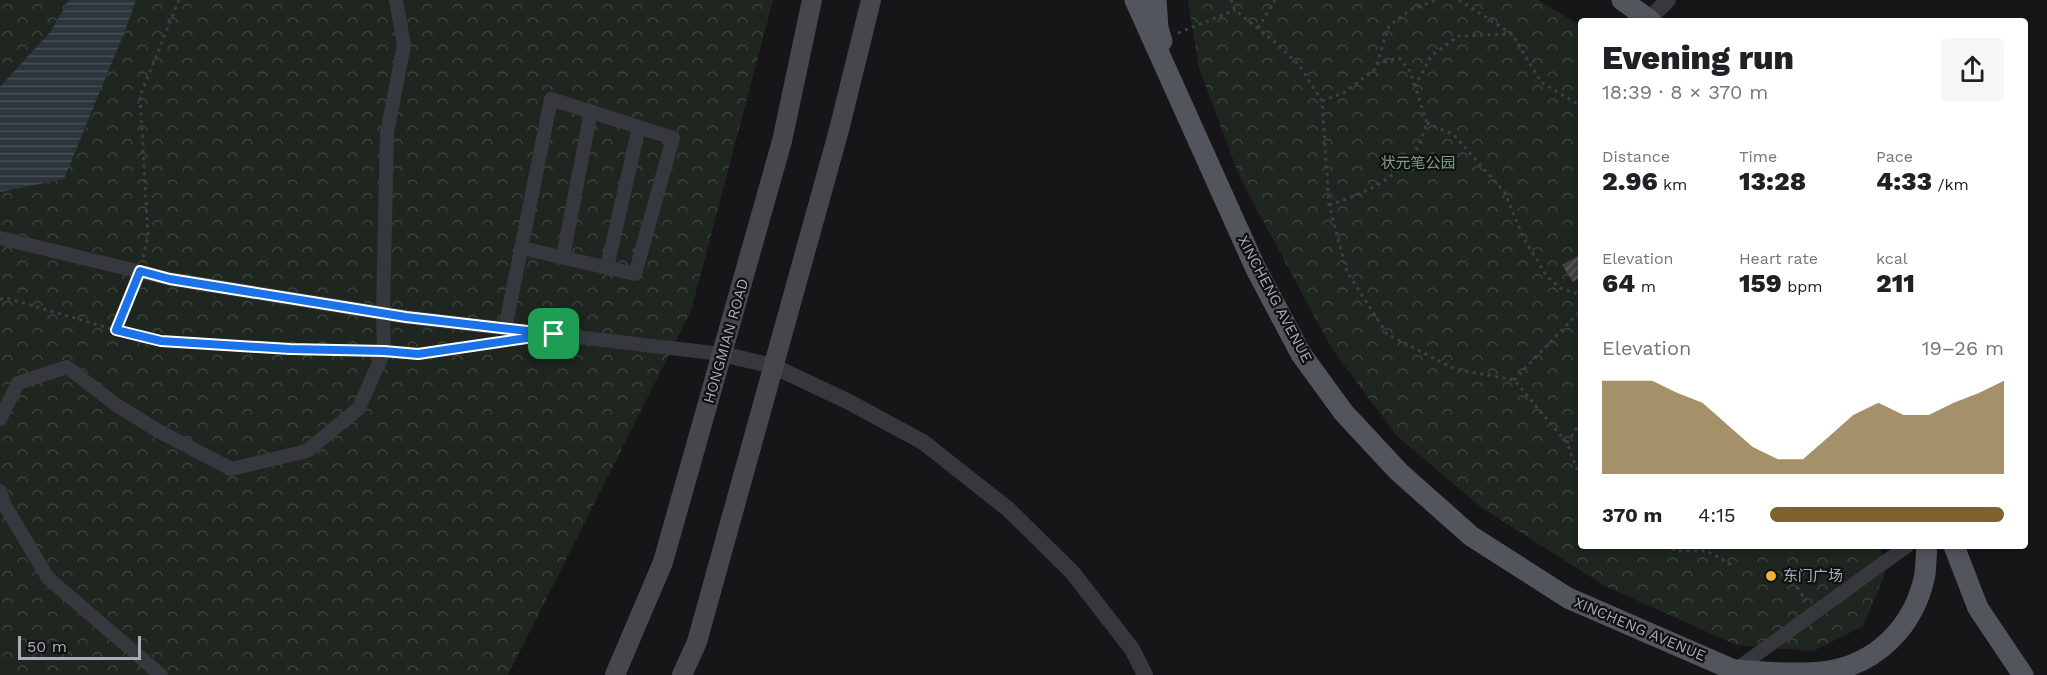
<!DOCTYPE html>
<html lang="en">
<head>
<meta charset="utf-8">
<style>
	body { margin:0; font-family:"Work Sans","Noto Sans SC",sans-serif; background:#f6f6f6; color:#202124; height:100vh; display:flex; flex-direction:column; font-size:22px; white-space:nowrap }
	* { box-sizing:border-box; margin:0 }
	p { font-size:20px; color:#757577 }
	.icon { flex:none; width:33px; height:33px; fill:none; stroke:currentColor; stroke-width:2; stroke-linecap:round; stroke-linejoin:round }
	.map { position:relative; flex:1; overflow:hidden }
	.panel { position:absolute; left:1578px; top:18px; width:450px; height:531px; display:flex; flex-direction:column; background:#fff; border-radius:6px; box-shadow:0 3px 9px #0003 }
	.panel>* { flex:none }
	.scale { position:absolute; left:18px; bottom:15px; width:123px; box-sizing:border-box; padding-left:6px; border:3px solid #a8adb8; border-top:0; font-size:16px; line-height:21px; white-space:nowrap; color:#a8adb8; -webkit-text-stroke:4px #111113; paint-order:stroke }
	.pin { position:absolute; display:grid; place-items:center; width:51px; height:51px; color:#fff; margin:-26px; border-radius:12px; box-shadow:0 3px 9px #0006 }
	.round { display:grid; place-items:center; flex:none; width:63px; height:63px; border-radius:6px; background:#f6f6f6 }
	.headline { display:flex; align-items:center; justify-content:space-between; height:102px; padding:0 24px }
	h1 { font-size:33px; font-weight:800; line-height:45px }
	.metrics { display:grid; grid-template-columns:repeat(3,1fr); gap:9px; height:102px; padding:6px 24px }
	.metrics div { display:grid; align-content:center }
	.metrics b { font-size:26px; font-weight:800 }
	.metrics small { font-size:16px; font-weight:400 }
	.metrics p { font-size:16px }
	.chart { height:168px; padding:12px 24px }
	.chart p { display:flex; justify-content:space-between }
	.chart svg { width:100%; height:108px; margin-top:6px; fill:#7e622b; opacity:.7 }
	ul { padding:0 24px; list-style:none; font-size:20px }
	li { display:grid; grid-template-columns:96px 72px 1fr; align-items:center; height:45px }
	li i { height:15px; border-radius:8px; background:#7e622b }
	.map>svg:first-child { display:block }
	.park { fill:url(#park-crowns) }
	.water { fill:url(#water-rules) }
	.building { fill:url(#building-hatch) }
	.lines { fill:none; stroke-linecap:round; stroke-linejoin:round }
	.path { stroke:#3d3f44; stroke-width:3; stroke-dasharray:3 4.5; stroke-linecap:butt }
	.minor { stroke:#37383d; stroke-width:14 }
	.tertiary { stroke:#37383d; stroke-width:16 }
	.secondary { stroke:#45474d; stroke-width:20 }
	.primary { stroke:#53555c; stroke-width:21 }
	.route-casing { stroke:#fff; stroke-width:12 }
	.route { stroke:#1a73e8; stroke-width:8 }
	.poi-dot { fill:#f2b134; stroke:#111113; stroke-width:2 }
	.labels { text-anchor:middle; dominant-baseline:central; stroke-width:4.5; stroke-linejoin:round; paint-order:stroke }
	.park-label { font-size:15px; fill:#7fa381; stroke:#111113 }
	.street-label { font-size:15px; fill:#a8adb8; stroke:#111113 }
	.poi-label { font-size:15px; fill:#a8adb8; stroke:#111113; text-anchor:start }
</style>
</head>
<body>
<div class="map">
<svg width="2047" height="675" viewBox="0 0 2047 675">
	<defs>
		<pattern id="park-crowns" width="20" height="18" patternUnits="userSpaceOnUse" patternTransform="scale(1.5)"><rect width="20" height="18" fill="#1e261f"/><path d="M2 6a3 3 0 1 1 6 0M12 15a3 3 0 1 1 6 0" fill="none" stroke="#3c433d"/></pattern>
		<pattern id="water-rules" width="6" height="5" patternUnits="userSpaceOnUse" patternTransform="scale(1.5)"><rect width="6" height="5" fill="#2c353c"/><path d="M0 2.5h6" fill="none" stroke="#485056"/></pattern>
		<pattern id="building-hatch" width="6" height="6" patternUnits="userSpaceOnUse" patternTransform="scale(1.5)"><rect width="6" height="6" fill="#404145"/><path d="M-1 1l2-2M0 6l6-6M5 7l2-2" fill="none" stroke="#595a5e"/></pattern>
	</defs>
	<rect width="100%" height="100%" fill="#161618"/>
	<g class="park">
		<polygon points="0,0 773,0 691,311 508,675 0,675"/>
		<polygon points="1188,0 1538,0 1581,26 1581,546 1880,546 1885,574 1863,626 1813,651 1736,645 1605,586 1482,508 1396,435 1332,349 1240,178 1199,68"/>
	</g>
	<polygon class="water" points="69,0 136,0 128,23 64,179 0,192 0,87 51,31"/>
	<polygon class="building" points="1581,254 1581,277 1573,282 1562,265"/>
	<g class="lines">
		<g class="path">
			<polyline points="1231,0 1235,10 1277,44 1299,65 1322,101 1329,205 1347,272 1387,334 1455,369 1514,380 1567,443 1581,480"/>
			<polyline points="1459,0 1512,34 1541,82 1581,106"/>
			<polyline points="1258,28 1275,0"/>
			<polyline points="1178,33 1235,10"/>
			<polyline points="1377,64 1399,58 1411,72 1414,85"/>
			<polyline points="1322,101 1345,92 1375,69 1389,26 1410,10 1436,0"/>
			<polyline points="1427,123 1454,135 1505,193 1523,237 1546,275 1560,288 1581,295"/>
			<path d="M1329,205C1361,195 1393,181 1413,154C1420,145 1423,133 1427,123L1415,86L1431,56L1458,36L1512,34"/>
			<polyline points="143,257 148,237 140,96 179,0"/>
			<polyline points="0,299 6,298 115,330 134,286"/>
			<polyline points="115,330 161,341 290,349 368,350"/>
			<polyline points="398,352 418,354 493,343"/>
			<polyline points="1514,380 1581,310"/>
			<polyline points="1567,443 1581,422"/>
			<polyline points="1665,546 1677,551 1707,551 1732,565"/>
			<polyline points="1793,581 1806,601"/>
		</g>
		<g class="minor">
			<polyline points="0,238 170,279 406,317 722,354"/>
			<polyline points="563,257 591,111"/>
			<polyline points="607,267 639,127"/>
			<polyline points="505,329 551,99 673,138 635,274 522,248"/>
			<polyline points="0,419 18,383 67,367 115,404 155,429 231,469 307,451 359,408 384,351 383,313 387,133 404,45 396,0"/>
			<polyline points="0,491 4,504 48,578 161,675"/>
			<polyline points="1735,670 1907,546"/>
		</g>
		<g class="tertiary">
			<polyline points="1649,19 1668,0"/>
			<polyline points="722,354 773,366 849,402 923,442 1008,509 1072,572 1132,649 1145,675"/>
		</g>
		<g class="secondary">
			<polyline points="615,675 663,562 782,141 812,0"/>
			<polyline points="682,675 697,642 720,559 839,130 871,0"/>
		</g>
		<g class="primary">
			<polyline points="1135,0 1256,269 1301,354 1344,413 1399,472 1471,536 1568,598 1745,675"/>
			<polyline points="1156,0 1158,28 1162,41"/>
			<polyline points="1622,0 1651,21"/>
			<polyline points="1954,546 1978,608 2023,675"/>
			<path d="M1735,670C1763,672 1794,675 1822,672C1876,666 1915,626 1925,574C1926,565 1926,555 1927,546"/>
		</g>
	</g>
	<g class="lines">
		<defs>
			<polygon id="route" points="140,271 170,279 406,317 554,334 418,354 384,351 290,349 161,341 116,330"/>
		</defs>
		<use href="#route" class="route-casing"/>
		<use href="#route" class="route"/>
	</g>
	<circle class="poi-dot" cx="1771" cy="576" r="6"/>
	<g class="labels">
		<g class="park-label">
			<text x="1418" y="163">状元笔公园</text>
		</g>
		<g class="street-label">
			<text transform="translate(1275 299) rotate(62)">XINCHENG AVENUE</text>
			<text transform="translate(726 341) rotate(-74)">HONGMIAN ROAD</text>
			<text transform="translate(1640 629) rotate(23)">XINCHENG AVENUE</text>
		</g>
		<g class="poi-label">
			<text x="1783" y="576">东门广场</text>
		</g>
	</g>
</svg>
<div class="scale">50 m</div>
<div class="pin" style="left:554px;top:334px;background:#1e9e55"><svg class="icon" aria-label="arrive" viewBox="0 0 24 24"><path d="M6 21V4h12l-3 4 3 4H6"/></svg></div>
<section class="panel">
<div class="headline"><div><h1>Evening run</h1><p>18:39 · 8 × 370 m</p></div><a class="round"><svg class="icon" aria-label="share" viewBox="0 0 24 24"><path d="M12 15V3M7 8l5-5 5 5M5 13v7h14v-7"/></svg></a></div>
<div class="metrics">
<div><p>Distance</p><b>2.96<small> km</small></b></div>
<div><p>Time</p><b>13:28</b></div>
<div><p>Pace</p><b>4:33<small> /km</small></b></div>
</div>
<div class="metrics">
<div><p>Elevation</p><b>64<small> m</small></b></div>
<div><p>Heart rate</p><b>159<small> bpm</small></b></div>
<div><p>kcal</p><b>211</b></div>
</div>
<div class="chart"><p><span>Elevation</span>19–26 m</p>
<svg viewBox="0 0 160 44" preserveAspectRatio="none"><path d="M0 44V6L10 6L20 6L30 11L40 15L50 24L60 33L70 38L80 38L90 29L100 20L110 15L120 20L130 20L140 15L150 11L160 6V44z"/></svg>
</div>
<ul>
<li><b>370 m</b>4:15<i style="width:100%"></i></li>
</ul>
</section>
</div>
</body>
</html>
